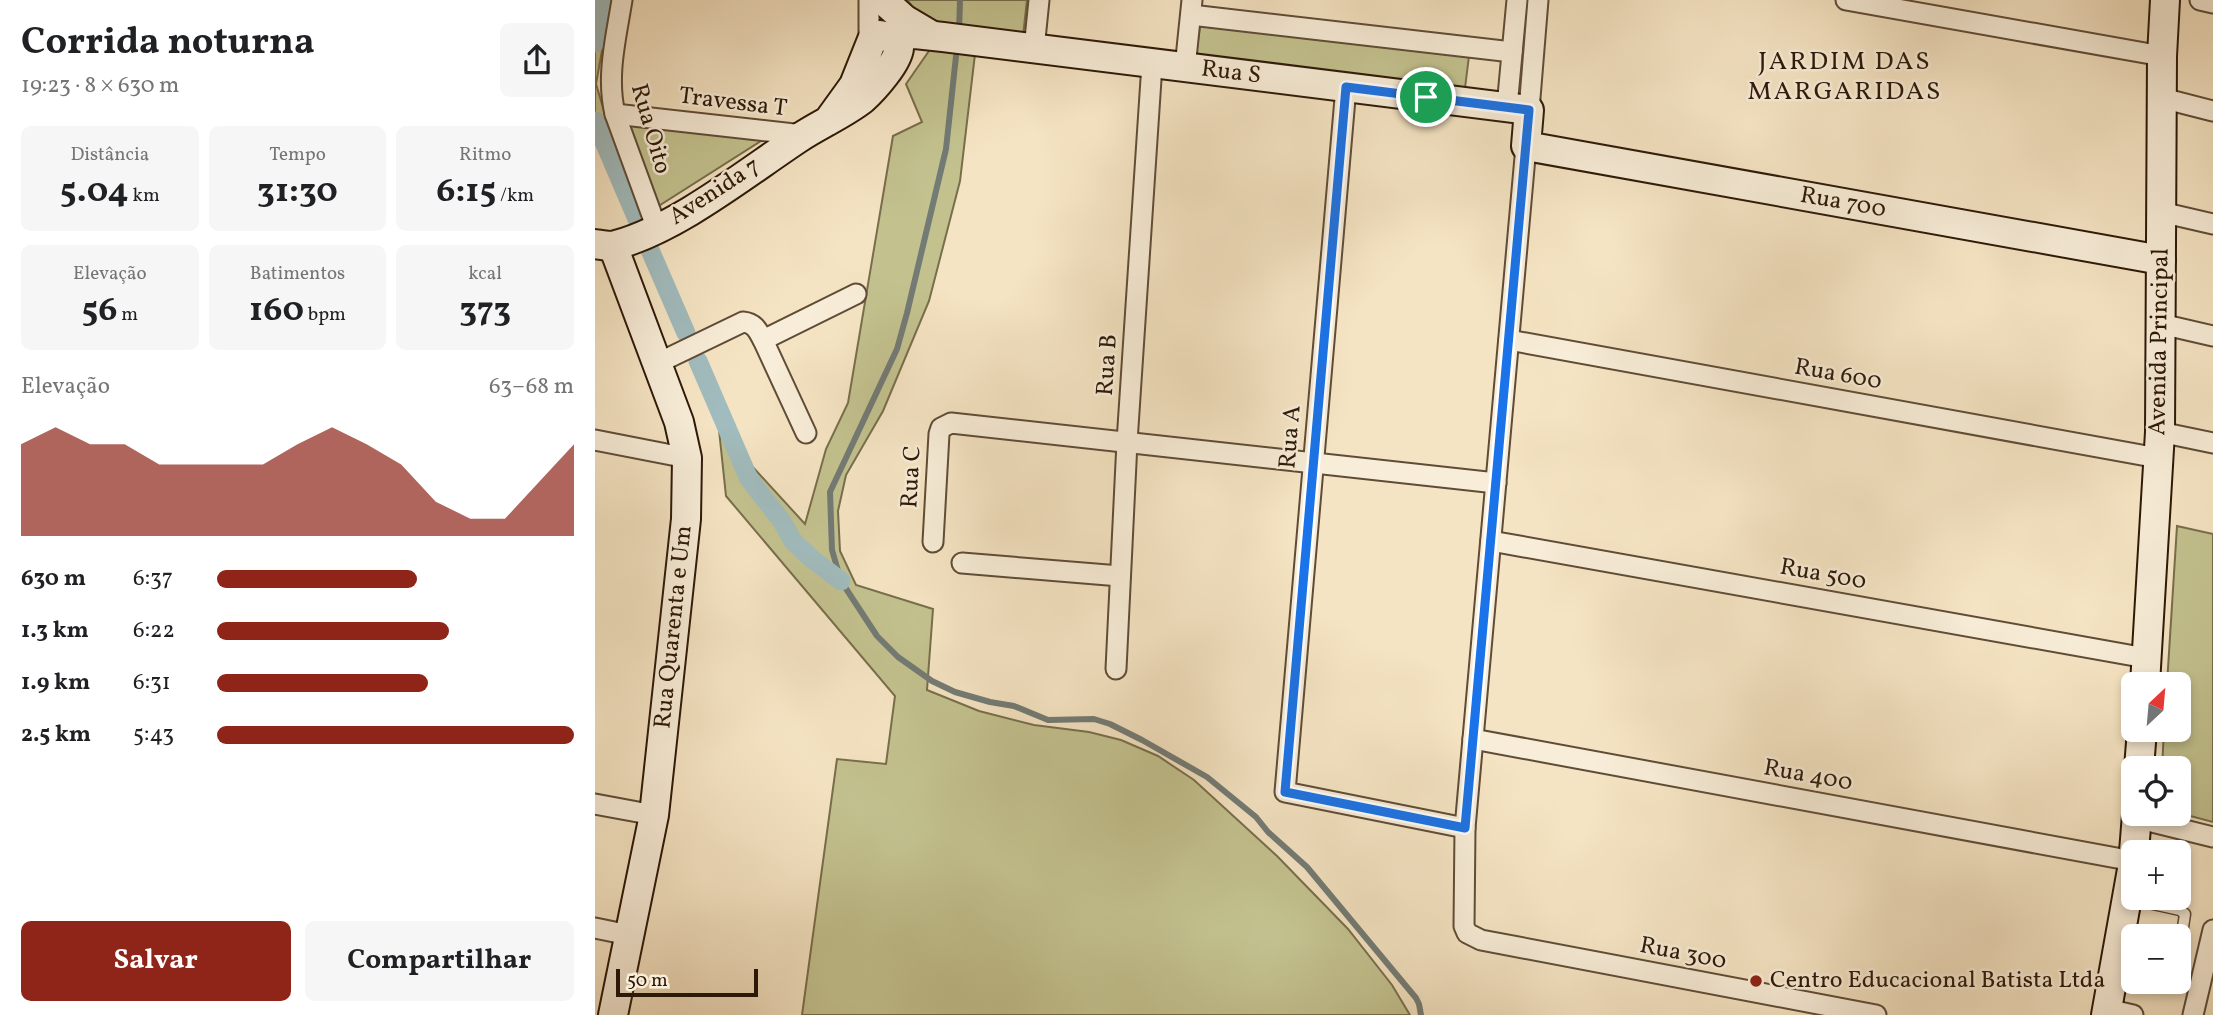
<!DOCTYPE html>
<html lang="pt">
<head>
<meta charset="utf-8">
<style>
	body { margin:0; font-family:Vollkorn,serif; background:#f6f6f6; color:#202124; height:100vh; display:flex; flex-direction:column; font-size:26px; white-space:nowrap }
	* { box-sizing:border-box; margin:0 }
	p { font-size:23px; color:#757577 }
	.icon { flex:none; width:38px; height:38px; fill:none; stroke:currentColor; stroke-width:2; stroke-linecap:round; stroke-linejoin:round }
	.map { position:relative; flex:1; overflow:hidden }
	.details { display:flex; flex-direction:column; background:#fff; width:595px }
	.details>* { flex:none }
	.needle { width:46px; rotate:26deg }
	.fabs { position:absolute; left:1526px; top:672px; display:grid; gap:14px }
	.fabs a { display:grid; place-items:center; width:70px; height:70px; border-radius:10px; background:#fff; box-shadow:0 4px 10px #0003; font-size:35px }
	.scale { position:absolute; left:21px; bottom:18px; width:142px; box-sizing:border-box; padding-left:7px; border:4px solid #2d1908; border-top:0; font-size:19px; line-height:24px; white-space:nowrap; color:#2d1908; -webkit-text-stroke:5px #f8edd8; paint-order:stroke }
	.pin { position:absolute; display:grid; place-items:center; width:60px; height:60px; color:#fff; margin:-30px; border:4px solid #fff; border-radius:50%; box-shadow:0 2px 7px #0007 }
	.round { display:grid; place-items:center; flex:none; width:74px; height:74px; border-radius:10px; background:#f6f6f6 }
	.headline { display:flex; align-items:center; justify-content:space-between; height:119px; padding:0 21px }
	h1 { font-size:38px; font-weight:700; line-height:52px }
	.stats { display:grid; grid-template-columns:repeat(3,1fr); gap:10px; height:119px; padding:7px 21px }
	.stats div { display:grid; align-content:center; border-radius:10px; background:#f6f6f6; text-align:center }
	.stats b { font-size:35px; font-weight:700 }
	.stats small { font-size:19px; font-weight:400 }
	.stats p { font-size:19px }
	.chart { height:196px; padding:14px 21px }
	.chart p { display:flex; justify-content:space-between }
	.chart svg { width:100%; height:126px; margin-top:7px; fill:#8f2418; opacity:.7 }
	.primary-button { display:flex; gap:14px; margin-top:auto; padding:14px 21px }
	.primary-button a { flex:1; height:80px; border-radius:10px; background:#8f2418; color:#fff; font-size:28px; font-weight:700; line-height:80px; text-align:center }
	.primary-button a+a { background:#f6f6f6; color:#202124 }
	ul { padding:0 21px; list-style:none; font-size:23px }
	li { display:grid; grid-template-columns:112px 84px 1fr; align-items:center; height:52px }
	li i { height:18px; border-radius:9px; background:#8f2418 }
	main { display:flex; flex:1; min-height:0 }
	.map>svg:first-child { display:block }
	.green { fill:#c3c28f; stroke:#786e4c; stroke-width:2 }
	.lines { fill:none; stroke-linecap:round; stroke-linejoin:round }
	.stream { stroke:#737b75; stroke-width:6 }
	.canal { stroke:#a1bcbe; stroke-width:19 }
	.lane-casing { stroke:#5f4c37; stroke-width:13 }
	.street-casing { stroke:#5f4c37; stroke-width:23 }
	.secondary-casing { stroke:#2d1908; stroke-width:32 }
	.lane { stroke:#f8edd8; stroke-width:10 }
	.street { stroke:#f8edd8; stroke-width:19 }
	.secondary { stroke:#f8edd8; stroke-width:28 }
	.route-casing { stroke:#fff; stroke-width:14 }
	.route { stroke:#1a73e8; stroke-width:9 }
	.poi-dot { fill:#8f2418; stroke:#f8edd8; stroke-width:2.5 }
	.labels { text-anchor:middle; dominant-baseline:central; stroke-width:5; stroke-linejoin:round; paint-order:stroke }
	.street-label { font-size:24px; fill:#2d1908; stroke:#f8edd8 }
	.poi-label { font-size:24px; fill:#2d1908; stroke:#f8edd8; text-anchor:start }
	.neighbourhood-label { font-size:26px; letter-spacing:2px; fill:#2d1908; stroke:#f8edd8 }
</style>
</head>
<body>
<main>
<section class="details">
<div class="headline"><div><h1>Corrida noturna</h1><p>19:23 · 8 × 630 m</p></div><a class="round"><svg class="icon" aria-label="share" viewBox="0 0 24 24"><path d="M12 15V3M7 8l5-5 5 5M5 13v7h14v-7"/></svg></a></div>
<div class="stats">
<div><p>Distância</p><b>5.04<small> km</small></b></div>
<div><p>Tempo</p><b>31:30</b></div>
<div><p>Ritmo</p><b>6:15<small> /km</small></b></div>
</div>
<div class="stats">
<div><p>Elevação</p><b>56<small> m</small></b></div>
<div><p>Batimentos</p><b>160<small> bpm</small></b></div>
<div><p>kcal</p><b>373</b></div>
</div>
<div class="chart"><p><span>Elevação</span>63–68 m</p>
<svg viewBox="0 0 160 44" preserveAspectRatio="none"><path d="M0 44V12L10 6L20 12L30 12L40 19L50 19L60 19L70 19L80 12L90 6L100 12L110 19L120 32L130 38L140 38L150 25L160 12V44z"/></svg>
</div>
<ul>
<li><b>630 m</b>6:37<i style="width:56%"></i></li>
<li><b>1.3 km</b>6:22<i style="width:65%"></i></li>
<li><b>1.9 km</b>6:31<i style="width:59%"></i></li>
<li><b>2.5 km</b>5:43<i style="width:100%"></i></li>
</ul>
<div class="primary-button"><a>Salvar</a><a>Compartilhar</a></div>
</section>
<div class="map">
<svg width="1618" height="1015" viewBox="0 0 1618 1015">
	<rect width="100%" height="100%" fill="#f5e4c3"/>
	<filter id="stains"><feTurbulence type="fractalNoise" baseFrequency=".00286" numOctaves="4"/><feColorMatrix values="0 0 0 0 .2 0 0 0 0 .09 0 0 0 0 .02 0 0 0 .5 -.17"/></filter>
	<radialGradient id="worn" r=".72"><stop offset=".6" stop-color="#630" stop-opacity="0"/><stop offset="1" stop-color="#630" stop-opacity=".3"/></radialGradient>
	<g class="green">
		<polygon points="0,0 16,0 1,84 18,141 0,140"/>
		<polygon points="312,0 432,0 428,36 331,22"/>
		<polygon points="605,26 874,56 869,96 600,62"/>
		<polygon points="336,48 380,54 365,181 334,301 288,411 251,475 243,511 245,551 261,585 338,609 332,690 384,711 439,725 494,732 526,740 563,756 599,780 682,856 753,929 797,985 815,1015 207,1015 242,759 291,764 300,696 131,496 124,430 210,524 231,449 253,403 298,136 327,122 311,84"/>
		<polygon points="32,124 169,139 62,207"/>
		<polygon points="1582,526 1618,534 1618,822 1584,813 1584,768 1567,768 1569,730 1584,730 1584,684 1572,684"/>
	</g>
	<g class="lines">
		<g class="stream">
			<polyline points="364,33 365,0"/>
			<polyline points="362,47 351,149 312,313 302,349 235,492 237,550 246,581 282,636 303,657 337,681 360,692 395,702 419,706 453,720 499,719 515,724 547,740 612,777 661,817 673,832 712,867 821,998 824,1004 826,1015"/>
		</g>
		<g class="canal">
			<polyline points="0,43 8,0"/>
			<polyline points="0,121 42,219"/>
			<polyline points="55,250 91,333"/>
			<polyline points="103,361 154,479 186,520 198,541 217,559 246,581"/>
		</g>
		<defs>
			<polyline id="lane" points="1535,899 1585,910 1590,914 1584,954"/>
			<g id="street">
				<path d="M27,0C21,38 11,76 20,114L62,229"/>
				<polyline points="274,0 274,44"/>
				<polyline points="1251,0 1567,56"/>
				<polyline points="1605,0 1618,3"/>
				<polyline points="596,15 917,52"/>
				<polyline points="439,49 444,0"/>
				<polyline points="590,68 597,0"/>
				<polyline points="751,87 690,792 870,828"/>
				<polyline points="1567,98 1618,111"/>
				<polyline points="912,107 922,0"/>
				<polyline points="934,110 943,0"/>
				<polyline points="20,114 208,135"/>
				<polyline points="931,146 870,828 869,926 872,933 886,940 1281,1015"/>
				<polyline points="1566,212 1618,224"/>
				<polyline points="1566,324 1618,336"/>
				<polyline points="168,340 261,294"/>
				<polyline points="914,340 1563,458"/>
				<path d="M63,363L148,322C160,323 163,331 168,340L211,433"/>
				<polyline points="1565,432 1618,443"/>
				<polyline points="0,440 92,458"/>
				<polyline points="896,541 1551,658"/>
				<polyline points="338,542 344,434 346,428 356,423 901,483"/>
				<polyline points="367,563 525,576"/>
				<polyline points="521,669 532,442 557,64"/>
				<polyline points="878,739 1538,861"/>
				<polyline points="0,804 59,815"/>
				<polyline points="1541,818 1618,837"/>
				<polyline points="0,928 34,935"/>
				<polyline points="1512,1009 1538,1015"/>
				<polyline points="1598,1015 1618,930"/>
			</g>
			<g id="secondary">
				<polyline points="288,0 309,19 336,35"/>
				<polyline points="295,36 320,34 348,37 934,110 931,146 1566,260"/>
				<path d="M0,244C7,245 15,247 21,245C83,228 151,173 204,138C225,124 249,114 268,99C279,89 303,62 304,48L299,39L285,35L277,40L259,85L233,121"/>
				<polyline points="1550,684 1565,432 1567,56 1570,0"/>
				<polyline points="1544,768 1547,730"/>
				<polyline points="1539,852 1542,814"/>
				<polyline points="18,1015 59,815 91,519 92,458 84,422 18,246"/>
				<polyline points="1511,1015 1538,864"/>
			</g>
		</defs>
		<use href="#lane" class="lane-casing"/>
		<use href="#street" class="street-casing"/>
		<use href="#secondary" class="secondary-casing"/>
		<use href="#lane" class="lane"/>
		<use href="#street" class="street"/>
		<use href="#secondary" class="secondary"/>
	</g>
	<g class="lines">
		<defs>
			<polygon id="route" points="751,87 934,110 870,828 690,792"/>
		</defs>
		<use href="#route" class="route-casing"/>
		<use href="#route" class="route"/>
	</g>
	<circle class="poi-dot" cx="1161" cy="981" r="7"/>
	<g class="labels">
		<g class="street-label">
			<text transform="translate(636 73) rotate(7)">Rua S</text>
			<text transform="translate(138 103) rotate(7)">Travessa T</text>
			<text transform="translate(55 129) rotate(74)">Rua Oito</text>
			<text transform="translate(120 192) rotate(-33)">Avenida 7</text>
			<text transform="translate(1248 203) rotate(10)">Rua 700</text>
			<text transform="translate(1565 342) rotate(-89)">Avenida Principal</text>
			<text transform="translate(513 365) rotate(-86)">Rua B</text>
			<text transform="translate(1243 375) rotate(10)">Rua 600</text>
			<text transform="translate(696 437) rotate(-85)">Rua A</text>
			<text transform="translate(317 477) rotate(-87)">Rua C</text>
			<text transform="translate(1228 575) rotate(10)">Rua 500</text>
			<text transform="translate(79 627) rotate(-84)">Rua Quarenta e Um</text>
			<text transform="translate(1213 776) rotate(10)">Rua 400</text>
			<text transform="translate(1088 954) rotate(11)">Rua 300</text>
		</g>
		<g class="poi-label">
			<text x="1175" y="981">Centro Educacional Batista Ltda</text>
		</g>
		<g class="neighbourhood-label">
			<text x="1250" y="62">JARDIM DAS<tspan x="1250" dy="30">MARGARIDAS</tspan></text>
		</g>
	</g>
	<rect width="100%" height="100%" filter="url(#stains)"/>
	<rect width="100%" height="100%" fill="url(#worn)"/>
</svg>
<div class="fabs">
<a><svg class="needle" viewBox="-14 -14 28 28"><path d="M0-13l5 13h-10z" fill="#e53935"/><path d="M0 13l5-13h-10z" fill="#757577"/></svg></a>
<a><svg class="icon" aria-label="locate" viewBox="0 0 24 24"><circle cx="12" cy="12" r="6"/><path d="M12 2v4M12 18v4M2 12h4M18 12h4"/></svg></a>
<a>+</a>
<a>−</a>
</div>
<div class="scale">50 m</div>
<div class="pin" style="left:831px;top:97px;background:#1e9e55"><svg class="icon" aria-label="arrive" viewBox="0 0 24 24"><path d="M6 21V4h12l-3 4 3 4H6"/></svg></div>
</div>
</main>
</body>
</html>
